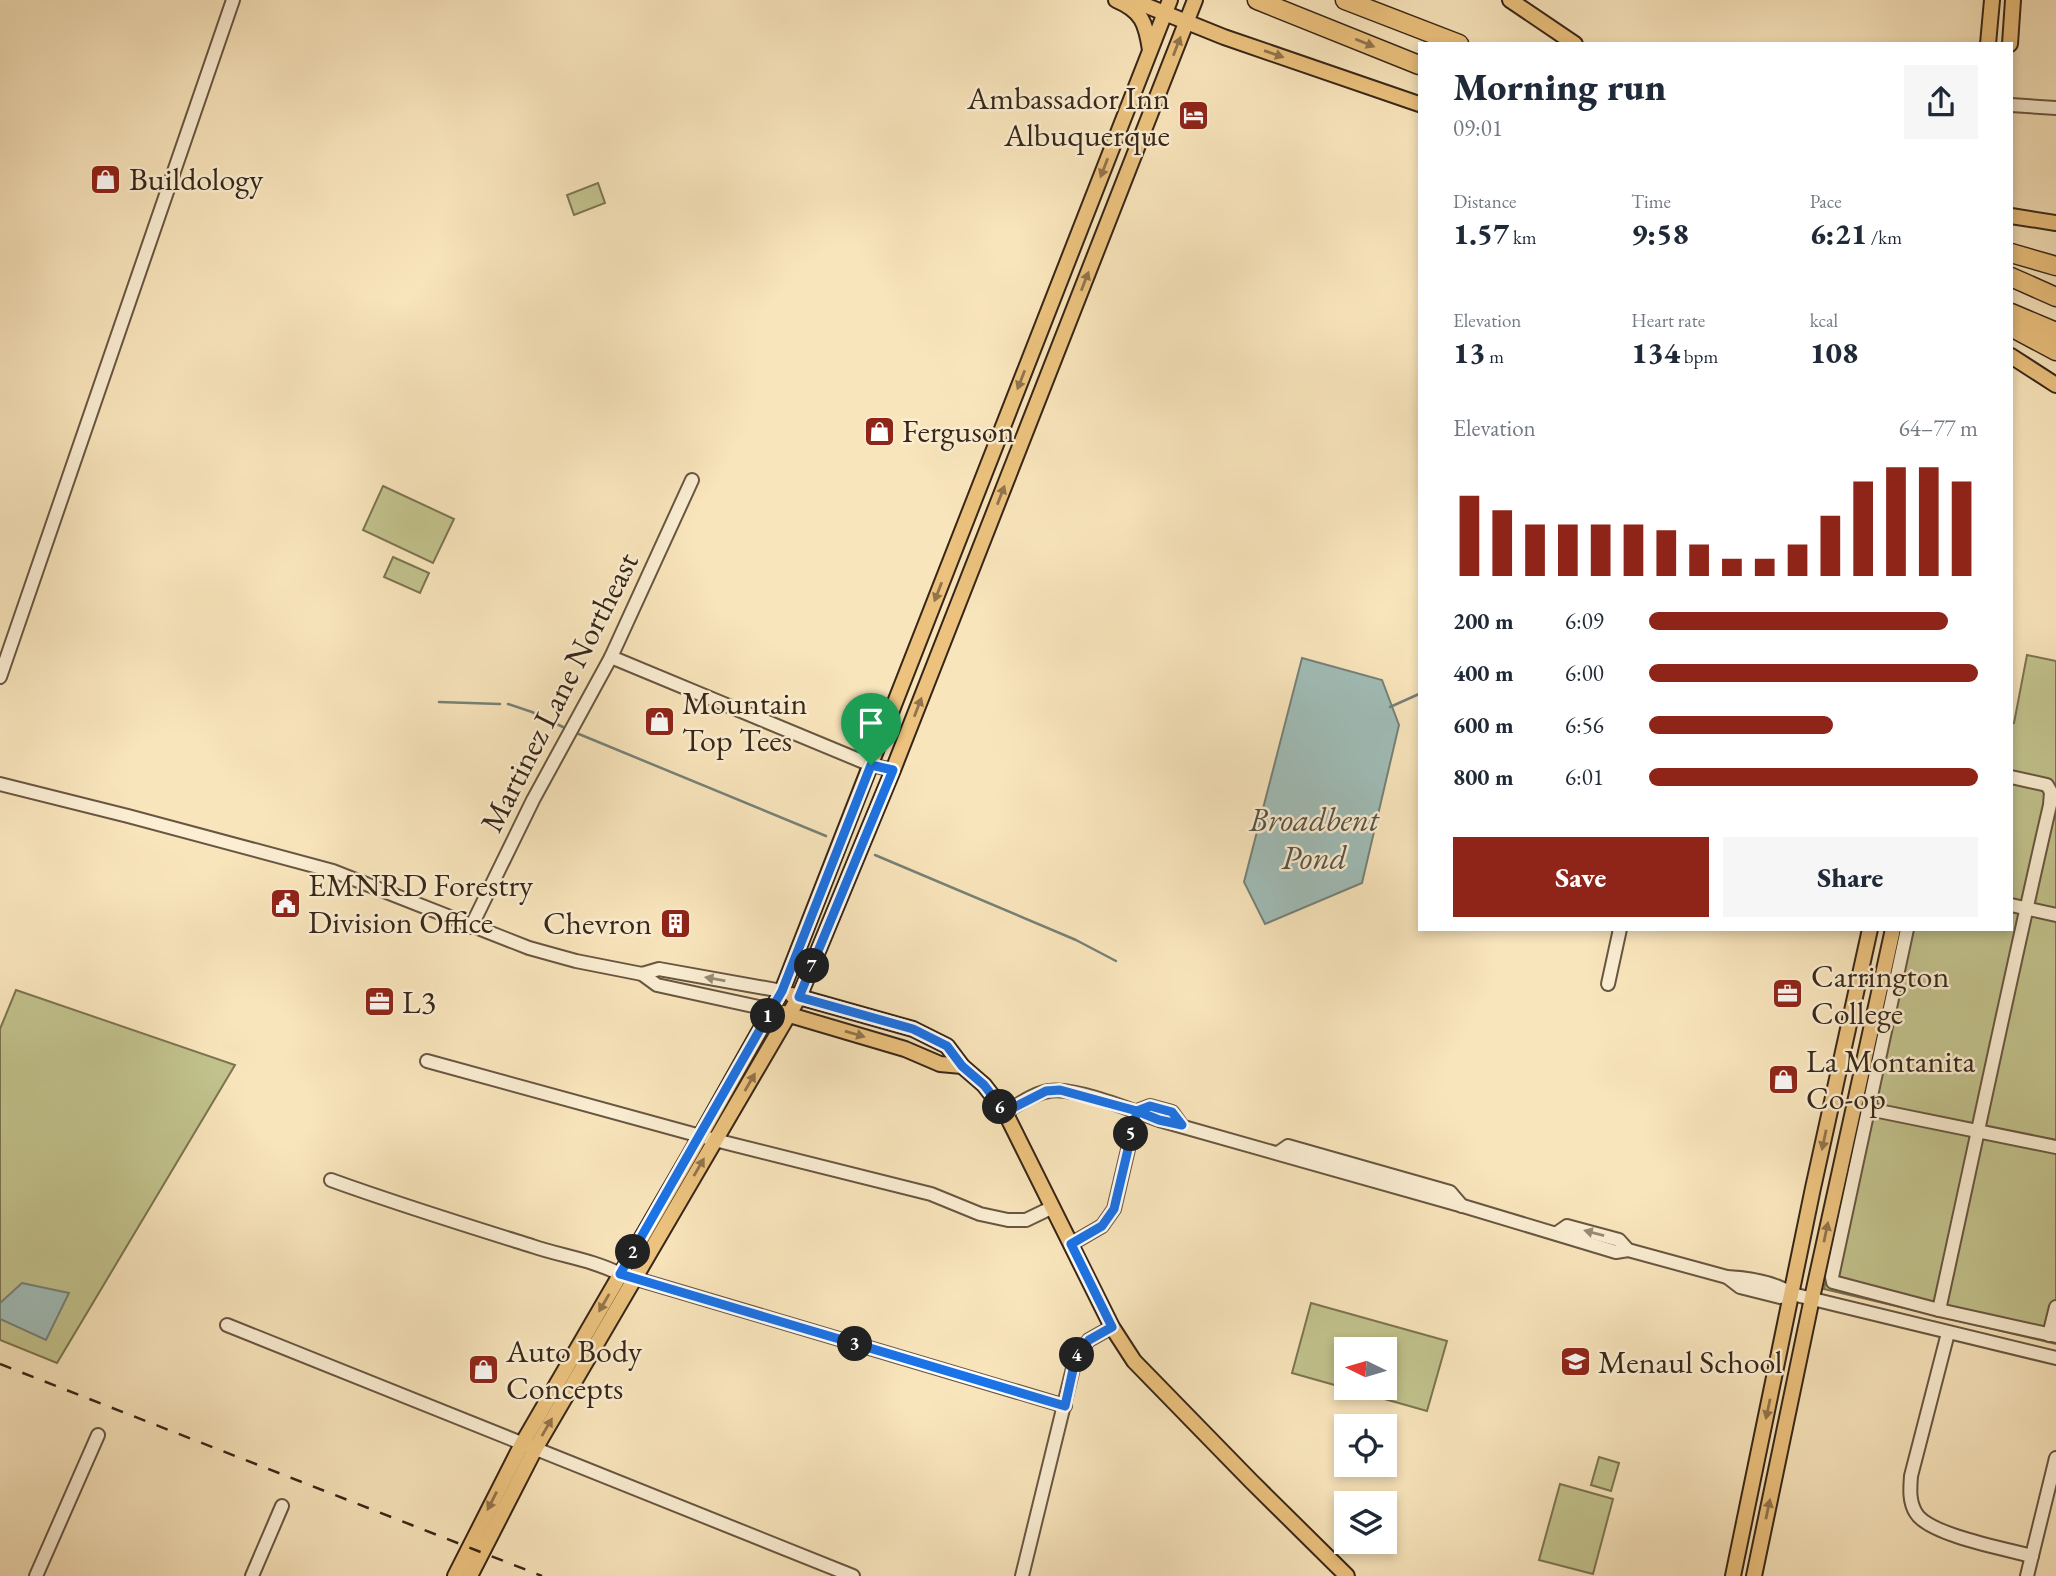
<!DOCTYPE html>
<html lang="en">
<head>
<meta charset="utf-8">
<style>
	body { margin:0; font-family:"EB Garamond",serif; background:#f6f6f7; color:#1f2937; height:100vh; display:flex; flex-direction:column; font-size:26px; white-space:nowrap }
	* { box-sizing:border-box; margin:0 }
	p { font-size:23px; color:#747a83 }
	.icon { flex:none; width:38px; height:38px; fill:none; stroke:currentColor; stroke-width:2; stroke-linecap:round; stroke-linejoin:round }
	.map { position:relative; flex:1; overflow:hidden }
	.sheet { position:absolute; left:1418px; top:42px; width:595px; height:889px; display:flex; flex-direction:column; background:#fff; border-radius:0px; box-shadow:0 4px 10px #0003 }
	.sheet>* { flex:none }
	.needle { width:46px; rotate:275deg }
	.buttons { position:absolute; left:1334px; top:1337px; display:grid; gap:14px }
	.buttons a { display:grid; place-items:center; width:63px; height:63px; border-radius:0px; background:#fff; box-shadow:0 4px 10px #0003; font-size:35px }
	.pin { position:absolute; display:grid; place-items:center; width:60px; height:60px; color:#fff; margin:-72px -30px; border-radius:50% 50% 50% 0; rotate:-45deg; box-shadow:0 0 7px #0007 }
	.pin .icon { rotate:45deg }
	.km { position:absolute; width:35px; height:35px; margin:-18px; border-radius:50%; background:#222; color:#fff; font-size:19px; line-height:35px; text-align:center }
	.round { display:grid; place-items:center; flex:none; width:74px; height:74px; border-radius:0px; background:#f6f6f7 }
	.summary { display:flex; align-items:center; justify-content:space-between; height:119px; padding:0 35px }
	h1 { font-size:38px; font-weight:800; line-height:52px }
	.figures { display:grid; grid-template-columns:repeat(3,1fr); gap:10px; height:119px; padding:7px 35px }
	.figures div { display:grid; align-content:center }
	.figures b { font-size:30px; font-weight:800 }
	.figures small { font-size:19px; font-weight:400 }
	.figures p { font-size:19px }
	.chart { height:196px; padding:14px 35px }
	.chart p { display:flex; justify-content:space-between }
	.chart svg { width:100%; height:126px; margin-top:7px; stroke:#8f2418; stroke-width:6 }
	.primary-button { display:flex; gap:14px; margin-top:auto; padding:14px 35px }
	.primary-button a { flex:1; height:80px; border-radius:0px; background:#8f2418; color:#fff; font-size:28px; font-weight:800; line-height:80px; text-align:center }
	.primary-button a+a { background:#f6f6f7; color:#1f2937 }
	ul { padding:0 35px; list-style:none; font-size:23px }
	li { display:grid; grid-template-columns:112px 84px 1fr; align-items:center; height:52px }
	li i { height:18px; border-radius:9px; background:#8f2418 }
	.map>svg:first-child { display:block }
	.green { fill:#c2c38d; stroke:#7c7452; stroke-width:2; fill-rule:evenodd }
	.water { fill:#a0bdb8; stroke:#768178; stroke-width:2 }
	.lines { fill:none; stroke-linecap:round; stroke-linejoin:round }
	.stream { stroke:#768178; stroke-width:2.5 }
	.minor-casing { stroke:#685641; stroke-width:16 }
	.major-casing { stroke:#372618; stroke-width:18 }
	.highway-casing { stroke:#372618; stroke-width:21 }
	.minor { stroke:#fbeed3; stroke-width:12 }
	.major { stroke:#ecc27e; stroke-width:14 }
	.highway { stroke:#ecc27e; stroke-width:18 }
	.rail { stroke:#372618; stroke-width:2.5; stroke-dasharray:12 12; stroke-linecap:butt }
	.oneway { fill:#92744b }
	.oneway2 { fill:#998a76 }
	.route-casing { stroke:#fff; stroke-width:14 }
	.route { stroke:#1a73e8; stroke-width:9 }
	.labels { text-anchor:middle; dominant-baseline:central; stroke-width:5; stroke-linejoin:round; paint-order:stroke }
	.poi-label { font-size:32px; fill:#372618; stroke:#fbeed3; text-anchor:start }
	.street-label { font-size:32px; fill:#372618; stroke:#fbeed3 }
	.water-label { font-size:33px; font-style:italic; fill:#565348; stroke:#fbeed3 }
</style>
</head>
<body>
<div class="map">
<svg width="2056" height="1576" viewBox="0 0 2056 1576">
	<rect width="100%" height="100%" fill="#f9e5bc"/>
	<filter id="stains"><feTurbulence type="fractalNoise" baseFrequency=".00286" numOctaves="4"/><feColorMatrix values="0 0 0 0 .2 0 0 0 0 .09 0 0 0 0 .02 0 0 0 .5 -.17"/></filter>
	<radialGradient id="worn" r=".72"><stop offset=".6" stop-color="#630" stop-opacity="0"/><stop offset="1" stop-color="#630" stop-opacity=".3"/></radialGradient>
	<g class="green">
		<polygon points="598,183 605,203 574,215 567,195"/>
		<polygon points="383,486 454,519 433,563 363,530"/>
		<polygon points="393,557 429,573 420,593 384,577"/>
		<polygon points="2027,655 2056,661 2056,1344 1824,1289 1904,929 2011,929 2011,723 2014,723"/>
		<polygon points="16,990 235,1065 57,1363 0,1340 0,1029"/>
		<path d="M1311,1303L1447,1341L1427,1411L1292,1373ZM1346,1349H1384V1388H1346Z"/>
		<polygon points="1599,1457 1619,1463 1611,1491 1591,1485"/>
		<polygon points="1560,1484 1613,1499 1593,1574 1539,1560"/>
	</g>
	<g class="water">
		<polygon points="1302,658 1382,680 1399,725 1362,883 1265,924 1244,882"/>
		<polygon points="22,1283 69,1293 46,1340 0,1319 0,1303"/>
	</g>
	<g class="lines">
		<g class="stream">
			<polyline points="439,702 500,704"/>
			<polyline points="508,704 532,712 563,727"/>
			<polyline points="1390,707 1419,694"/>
			<polyline points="574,732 826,836"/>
			<polyline points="875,855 1076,940 1116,961"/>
		</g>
		<defs>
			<g id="minor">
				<polyline points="2011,105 2056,108"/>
				<polyline points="611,657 871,765 893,770"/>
				<polyline points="0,677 233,0"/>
				<polyline points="0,784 128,816 333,871 529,948 576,961 642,974 659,969 782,991"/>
				<polyline points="2011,905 2056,915"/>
				<polyline points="471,927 533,800 611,657 692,480"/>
				<polyline points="1907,929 1832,1277 1833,1282 1939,1310 2056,1336"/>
				<polyline points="642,974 657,985 772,1010"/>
				<polyline points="1608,984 1620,929"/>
				<polyline points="427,1061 715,1140 931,1194 980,1214 1008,1220 1026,1220 1053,1207"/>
				<polyline points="1869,1109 2056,1147"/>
				<polyline points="1137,1111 1150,1106 1172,1112 1182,1126"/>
				<path d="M1005,1112C1018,1105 1034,1093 1049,1091C1073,1086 1134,1111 1159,1120L1463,1206L1616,1252L1628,1250L1727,1277C1748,1278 1774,1282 1792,1294L2056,1358"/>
				<polyline points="1278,1153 1288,1146 1450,1192 1462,1206"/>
				<path d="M331,1180C397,1204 465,1225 532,1246C561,1256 593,1260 620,1274L1065,1406"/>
				<polyline points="1557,1233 1567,1226 1619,1240 1628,1250"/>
				<polyline points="1071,1244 1102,1226 1114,1209 1137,1111"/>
				<polyline points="1727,1277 1740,1287 1780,1297 1792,1294"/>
				<path d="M1939,1310C1976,1142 2011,973 2050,805L2051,792L2047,785L2011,777"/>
				<polyline points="227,1325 853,1576"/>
				<path d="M1948,1333L1911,1476C1910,1489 1909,1502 1916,1513C1929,1535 2006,1549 2032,1556"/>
				<polyline points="2049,1335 2056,1307"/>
				<polyline points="36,1576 98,1435"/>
				<polyline points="252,1576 282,1506"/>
				<polyline points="1022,1576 1076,1356 1089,1340 1112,1327"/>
				<polyline points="2027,1576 2056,1458"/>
			</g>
			<g id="major">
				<path d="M1116,0C1142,11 1146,23 1150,50"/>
				<polyline points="1132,0 1224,37 1419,104"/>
				<polyline points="1510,0 1575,44"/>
				<polyline points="1988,44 1992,0"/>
				<polyline points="2010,44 2013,0"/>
				<polyline points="2011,216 2056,223"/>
				<polyline points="2011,356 2056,385"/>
				<polyline points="792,995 913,1029 947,1046 962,1066 984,1085 1005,1112 1112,1327 1134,1361 1251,1481 1347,1576"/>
				<polyline points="783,1013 905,1049 940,1064 962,1066"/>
				<polyline points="455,1576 522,1444 692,1151 782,991 1170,0"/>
				<polyline points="470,1576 535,1449 799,997 893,770 1195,0"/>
				<polyline points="1733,1576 1813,1188 1870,929"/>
				<polyline points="1754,1576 1812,1298 1893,929"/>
			</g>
			<g id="highway">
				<polyline points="1257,0 1419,65"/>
				<polyline points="1345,0 1459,44"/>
				<polyline points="2011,253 2056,266"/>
				<polyline points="2011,277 2056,297"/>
				<polyline points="2011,313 2056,332"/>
				<polyline points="2011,327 2056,351"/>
			</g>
		</defs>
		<use href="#minor" class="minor-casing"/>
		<use href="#major" class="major-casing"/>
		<use href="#highway" class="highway-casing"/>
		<use href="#minor" class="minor"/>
		<use href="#major" class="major"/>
		<use href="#highway" class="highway"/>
		<polyline class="rail" points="0,1364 542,1576"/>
	</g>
	<defs><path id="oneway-solid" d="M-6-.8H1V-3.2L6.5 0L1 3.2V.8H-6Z" transform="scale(1.75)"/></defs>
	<g class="oneway">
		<use href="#oneway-solid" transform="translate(1365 43) rotate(22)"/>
		<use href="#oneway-solid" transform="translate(1177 46) rotate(-69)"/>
		<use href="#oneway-solid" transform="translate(1274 54) rotate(19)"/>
		<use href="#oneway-solid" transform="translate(1104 168) rotate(111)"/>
		<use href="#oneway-solid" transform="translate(1085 281) rotate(-69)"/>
		<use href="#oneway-solid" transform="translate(1021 380) rotate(111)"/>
		<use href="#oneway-solid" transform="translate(1001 495) rotate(-69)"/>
		<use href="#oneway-solid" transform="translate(938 592) rotate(111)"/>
		<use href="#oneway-solid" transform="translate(918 707) rotate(-69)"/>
		<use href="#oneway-solid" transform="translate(855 1034) rotate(16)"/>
		<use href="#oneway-solid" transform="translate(750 1082) rotate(-60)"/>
		<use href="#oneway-solid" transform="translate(1824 1140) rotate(102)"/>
		<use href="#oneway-solid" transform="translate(699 1167) rotate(-60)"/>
		<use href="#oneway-solid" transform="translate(1826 1232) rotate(-78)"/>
		<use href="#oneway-solid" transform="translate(604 1303) rotate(120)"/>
		<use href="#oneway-solid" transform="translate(1768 1409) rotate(102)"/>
		<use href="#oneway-solid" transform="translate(547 1427) rotate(-60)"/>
		<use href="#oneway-solid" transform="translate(492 1501) rotate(117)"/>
		<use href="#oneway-solid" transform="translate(1768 1509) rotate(-78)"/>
	</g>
	<g class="oneway2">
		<use href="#oneway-solid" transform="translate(715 979) rotate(-170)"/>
		<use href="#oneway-solid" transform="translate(1594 1233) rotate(-165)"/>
	</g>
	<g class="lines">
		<defs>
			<polyline id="route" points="871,765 782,991 620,1274 1065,1406 1076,1356 1089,1340 1112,1327 1071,1244 1102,1226 1114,1209 1137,1111 1150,1106 1172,1112 1182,1125 1159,1120 1137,1111 1060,1090 1046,1091 1005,1112 984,1085 962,1066 947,1046 913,1029 799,997 893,770 871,765"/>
		</defs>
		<use href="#route" class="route-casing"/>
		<use href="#route" class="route"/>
	</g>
	<defs>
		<symbol id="hotel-square" viewBox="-11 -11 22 22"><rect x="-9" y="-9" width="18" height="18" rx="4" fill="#8f2418" stroke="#fbeed3"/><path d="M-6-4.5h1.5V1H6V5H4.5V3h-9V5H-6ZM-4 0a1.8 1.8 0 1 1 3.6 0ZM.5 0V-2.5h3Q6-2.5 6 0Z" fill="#fff"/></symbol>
		<symbol id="shop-square" viewBox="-11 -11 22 22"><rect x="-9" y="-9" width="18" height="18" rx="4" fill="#8f2418" stroke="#fbeed3"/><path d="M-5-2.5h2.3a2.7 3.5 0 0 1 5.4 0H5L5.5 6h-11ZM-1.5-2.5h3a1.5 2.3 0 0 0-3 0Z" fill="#fff"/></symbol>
		<symbol id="civic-square" viewBox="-11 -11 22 22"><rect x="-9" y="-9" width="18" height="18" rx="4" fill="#8f2418" stroke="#fbeed3"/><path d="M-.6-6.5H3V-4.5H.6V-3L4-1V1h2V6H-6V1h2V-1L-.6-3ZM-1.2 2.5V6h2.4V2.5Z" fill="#fff"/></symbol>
		<symbol id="building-square" viewBox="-11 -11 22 22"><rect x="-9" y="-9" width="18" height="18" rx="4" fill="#8f2418" stroke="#fbeed3"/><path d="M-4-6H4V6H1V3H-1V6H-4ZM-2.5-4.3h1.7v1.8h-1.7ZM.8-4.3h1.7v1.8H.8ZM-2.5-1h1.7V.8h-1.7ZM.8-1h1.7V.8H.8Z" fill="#fff"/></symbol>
		<symbol id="office-square" viewBox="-11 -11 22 22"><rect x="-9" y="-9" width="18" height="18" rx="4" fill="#8f2418" stroke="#fbeed3"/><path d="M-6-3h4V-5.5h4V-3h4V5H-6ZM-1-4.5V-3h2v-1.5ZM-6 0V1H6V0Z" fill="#fff"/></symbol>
		<symbol id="school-square" viewBox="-11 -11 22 22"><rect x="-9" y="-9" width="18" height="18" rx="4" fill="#8f2418" stroke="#fbeed3"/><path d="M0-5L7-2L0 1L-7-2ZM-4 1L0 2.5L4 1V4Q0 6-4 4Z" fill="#fff"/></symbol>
	</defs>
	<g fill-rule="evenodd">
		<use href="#hotel-square" x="1176" y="98" width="35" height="35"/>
		<use href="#shop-square" x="88" y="162" width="35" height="35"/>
		<use href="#shop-square" x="862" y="414" width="35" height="35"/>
		<use href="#shop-square" x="642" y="704" width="35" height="35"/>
		<use href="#civic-square" x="268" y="886" width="35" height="35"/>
		<use href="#building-square" x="658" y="906" width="35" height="35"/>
		<use href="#office-square" x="1770" y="976" width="35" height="35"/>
		<use href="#office-square" x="362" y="984" width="35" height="35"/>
		<use href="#shop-square" x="1766" y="1062" width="35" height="35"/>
		<use href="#school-square" x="1558" y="1344" width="35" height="35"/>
		<use href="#shop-square" x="466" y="1352" width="35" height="35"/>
	</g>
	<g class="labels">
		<g class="poi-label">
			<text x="1170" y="98" text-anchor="end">Ambassador Inn<tspan x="1170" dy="37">Albuquerque</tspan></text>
			<text x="129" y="179">Buildology</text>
			<text x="902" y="431">Ferguson</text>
			<text x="682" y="703">Mountain<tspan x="682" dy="37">Top Tees</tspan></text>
			<text x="308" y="885">EMNRD Forestry<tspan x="308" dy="37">Division Office</tspan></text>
			<text x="652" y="923" text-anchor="end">Chevron</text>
			<text x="1811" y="976">Carrington<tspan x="1811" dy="37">College</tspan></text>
			<text x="402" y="1002">L3</text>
			<text x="1806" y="1061">La Montanita<tspan x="1806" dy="37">Co-op</tspan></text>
			<text x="506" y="1351">Auto Body<tspan x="506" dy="37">Concepts</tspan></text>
			<text x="1598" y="1362">Menaul School</text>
		</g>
		<g class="street-label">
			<text transform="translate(559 692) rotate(-63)">Martinez Lane Northeast</text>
		</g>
		<g class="water-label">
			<text x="1314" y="819">Broadbent<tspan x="1314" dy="38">Pond</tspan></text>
		</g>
	</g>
	<rect width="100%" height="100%" filter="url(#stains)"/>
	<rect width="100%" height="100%" fill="url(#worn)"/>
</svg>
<div class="buttons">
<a><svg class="needle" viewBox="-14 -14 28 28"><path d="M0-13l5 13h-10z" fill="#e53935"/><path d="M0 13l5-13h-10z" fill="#747a83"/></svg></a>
<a><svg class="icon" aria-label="locate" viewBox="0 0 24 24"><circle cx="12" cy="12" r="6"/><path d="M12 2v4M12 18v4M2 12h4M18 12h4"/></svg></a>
<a><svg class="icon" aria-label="layers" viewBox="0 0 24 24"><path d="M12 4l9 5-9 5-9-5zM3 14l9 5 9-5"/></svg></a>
</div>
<div class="pin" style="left:871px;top:765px;background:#1e9e55"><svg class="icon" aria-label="arrive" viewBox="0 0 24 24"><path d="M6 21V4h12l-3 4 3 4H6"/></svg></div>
<b class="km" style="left:768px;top:1016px">1</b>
<b class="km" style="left:633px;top:1252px">2</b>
<b class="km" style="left:855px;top:1344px">3</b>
<b class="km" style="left:1077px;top:1355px">4</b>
<b class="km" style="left:1131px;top:1134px">5</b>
<b class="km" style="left:1000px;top:1107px">6</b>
<b class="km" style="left:812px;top:966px">7</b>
<section class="sheet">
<div class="summary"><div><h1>Morning run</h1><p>09:01</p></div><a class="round"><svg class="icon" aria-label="share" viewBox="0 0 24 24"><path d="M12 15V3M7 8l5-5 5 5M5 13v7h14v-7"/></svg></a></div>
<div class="figures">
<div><p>Distance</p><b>1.57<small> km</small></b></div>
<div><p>Time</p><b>9:58</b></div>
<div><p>Pace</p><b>6:21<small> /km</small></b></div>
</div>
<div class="figures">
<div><p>Elevation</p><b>13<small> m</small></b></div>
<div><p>Heart rate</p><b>134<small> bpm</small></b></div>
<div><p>kcal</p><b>108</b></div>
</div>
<div class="chart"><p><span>Elevation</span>64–77 m</p>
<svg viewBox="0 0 160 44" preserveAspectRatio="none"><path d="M5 44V16M15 44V21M25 44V26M35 44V26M45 44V26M55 44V26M65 44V28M75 44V33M85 44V38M95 44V38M105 44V33M115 44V23M125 44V11M135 44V6M145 44V6M155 44V11"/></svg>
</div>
<ul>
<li><b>200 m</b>6:09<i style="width:91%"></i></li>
<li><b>400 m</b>6:00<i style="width:100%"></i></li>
<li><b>600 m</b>6:56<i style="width:56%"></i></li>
<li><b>800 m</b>6:01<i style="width:100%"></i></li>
</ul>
<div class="primary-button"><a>Save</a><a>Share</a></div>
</section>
</div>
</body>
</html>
